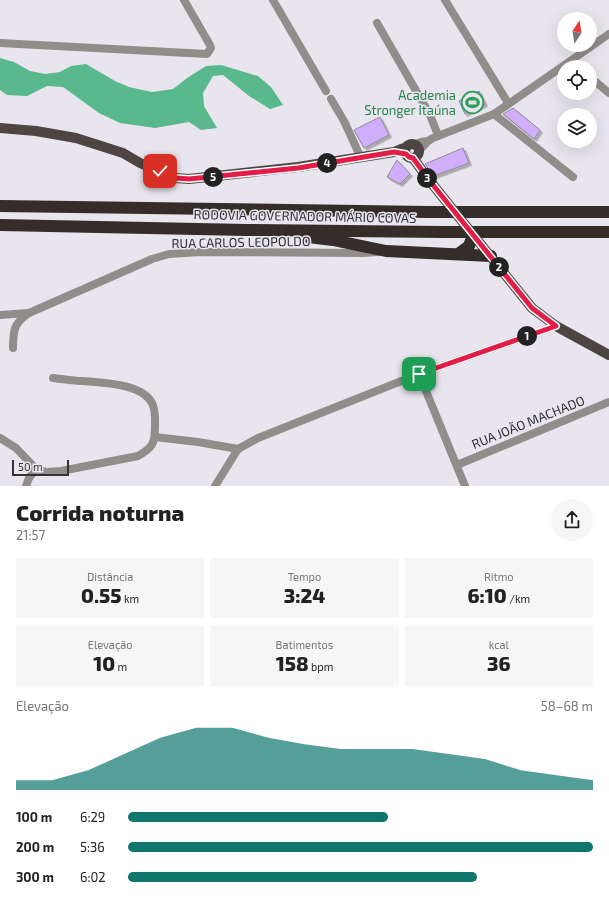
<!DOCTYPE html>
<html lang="pt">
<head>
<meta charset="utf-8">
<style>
	body { margin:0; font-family:"Exo 2",sans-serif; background:#f6f6f6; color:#222; height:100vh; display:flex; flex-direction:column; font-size:15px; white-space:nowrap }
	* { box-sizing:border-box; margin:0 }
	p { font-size:13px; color:#767676 }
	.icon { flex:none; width:22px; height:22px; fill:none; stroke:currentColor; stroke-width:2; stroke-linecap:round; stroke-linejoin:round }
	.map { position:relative; height:486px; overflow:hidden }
	.side { display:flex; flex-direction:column; background:#fff; flex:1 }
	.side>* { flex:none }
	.needle { width:26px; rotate:12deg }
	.tools { position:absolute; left:557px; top:12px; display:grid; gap:8px }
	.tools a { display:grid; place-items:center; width:40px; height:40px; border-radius:50%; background:#fff; box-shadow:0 4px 16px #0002; font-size:20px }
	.scale { position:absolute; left:12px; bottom:10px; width:57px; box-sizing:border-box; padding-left:4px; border:2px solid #323134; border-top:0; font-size:11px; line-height:14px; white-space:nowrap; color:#323134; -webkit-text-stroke:3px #e9e5ee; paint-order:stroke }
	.pin { position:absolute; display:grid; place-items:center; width:34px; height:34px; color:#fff; margin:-17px; border-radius:8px; box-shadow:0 2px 6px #0006 }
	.km { position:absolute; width:20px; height:20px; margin:-10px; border-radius:50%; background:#222; color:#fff; font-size:11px; line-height:20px; text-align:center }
	.round { display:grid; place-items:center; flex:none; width:42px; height:42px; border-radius:21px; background:#f6f6f6 }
	.overview { display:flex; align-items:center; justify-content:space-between; height:68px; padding:0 16px }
	h1 { font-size:22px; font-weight:800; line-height:30px }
	.stats { display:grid; grid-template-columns:repeat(3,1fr); gap:6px; height:68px; padding:4px 16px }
	.stats div { display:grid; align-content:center; border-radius:0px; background:#f6f6f6; text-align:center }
	.stats b { font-size:20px; font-weight:800 }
	.stats small { font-size:11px; font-weight:400 }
	.stats p { font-size:11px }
	.chart { height:112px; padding:8px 16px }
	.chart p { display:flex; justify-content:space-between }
	.chart svg { width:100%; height:72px; margin-top:4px; fill:#0f766e; opacity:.7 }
	ul { padding:0 16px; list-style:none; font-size:13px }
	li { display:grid; grid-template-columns:64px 48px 1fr; align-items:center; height:30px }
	li i { height:10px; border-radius:5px; background:#0f766e }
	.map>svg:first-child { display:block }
	.forest { fill:#5ab98c }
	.building { fill:#d1aefb; stroke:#8e8a92; filter:url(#shadow) }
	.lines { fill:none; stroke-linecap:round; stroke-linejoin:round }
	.minor { stroke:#918d8b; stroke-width:8 }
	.major { stroke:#4c4542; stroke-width:10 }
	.highway { stroke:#342d29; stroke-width:12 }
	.highway-bridge { stroke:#342d29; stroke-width:12 }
	.route-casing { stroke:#fff; stroke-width:8 }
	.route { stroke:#e11d48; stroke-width:5 }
	.labels { text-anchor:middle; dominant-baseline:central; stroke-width:3; stroke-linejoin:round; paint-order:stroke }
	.leisure-label { font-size:13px; fill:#27864d; stroke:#e9e5ee; text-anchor:end }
	.street-label { font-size:13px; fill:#323134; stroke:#e9e5ee }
</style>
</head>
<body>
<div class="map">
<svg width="609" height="486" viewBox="0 0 609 486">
	<defs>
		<filter id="shadow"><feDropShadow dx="2.5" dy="2.5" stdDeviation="0" flood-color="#0004"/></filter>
	</defs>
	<rect width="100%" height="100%" fill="#e9e5ee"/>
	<polygon class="forest" points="0,58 14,62 30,71 45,74 60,72 71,66 86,64 115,81 129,87 152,92 173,89 187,78 206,66 221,65 258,76 271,87 283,105 270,109 249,96 223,75 213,76 203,93 204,106 217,128 201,130 189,122 155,128 120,123 99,113 63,87 47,86 27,96 7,95 0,90"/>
	<g class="building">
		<polygon points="479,91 485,104 465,114 459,101"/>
		<polygon points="513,108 540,130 534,139 503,114"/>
		<polygon points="380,117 389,135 364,148 354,130"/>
		<polygon points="463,148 469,163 434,176 425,164"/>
		<polygon points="397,160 410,174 400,184 387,177"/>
	</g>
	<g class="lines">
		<g class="minor">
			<polyline points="273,0 326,91"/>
			<polyline points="445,0 508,103"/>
			<polyline points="377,23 430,115 438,135"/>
			<polyline points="0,43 207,54 211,48 210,45 184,0"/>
			<polyline points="590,77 609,93"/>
			<polyline points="331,99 344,121 361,158"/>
			<polyline points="494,114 573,177"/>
			<polyline points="413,145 421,142 428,141"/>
			<polyline points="418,152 428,141 433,138 494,114 609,34"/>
			<polyline points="0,315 28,313"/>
			<path d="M13,348C13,330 14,323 29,313L152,259L169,254L200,252L364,253L377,252"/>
			<polyline points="419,374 465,486"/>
			<polyline points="155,437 198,442 238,449"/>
			<polyline points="0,438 16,448 36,469"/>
			<polyline points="457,465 609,402"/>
			<path d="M36,469L47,472L61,471L138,456C152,448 155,444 155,427C155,419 156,411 152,403C142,383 102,383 83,381C73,381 63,379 53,378"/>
			<polyline points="26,486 29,478 36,469"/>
			<polyline points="215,486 238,449 258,438 419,374 556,326"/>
		</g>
		<g class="major">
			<polyline points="0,128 36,131 76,138 123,153 140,163 176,178 189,179 298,167 394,152 401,149 406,148"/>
			<circle cx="412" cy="151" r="7"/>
			<polyline points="413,158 429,180 532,308 556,326 609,355"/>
		</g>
		<g class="highway">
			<polyline points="0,206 429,212"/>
			<polyline points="480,212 609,212"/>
			<polyline points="0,225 246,230 441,232"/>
			<polyline points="488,232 609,232"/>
			<polyline points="308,237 333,240 386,251 491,256"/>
			<polyline points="458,254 469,246 473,235"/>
		</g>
		<g class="highway-bridge">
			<polyline points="429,212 480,212"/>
			<polyline points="441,232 488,232"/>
		</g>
	</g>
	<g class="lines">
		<defs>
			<polyline id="route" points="160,171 176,178 189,179 298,168 394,152 406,154 409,157 413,158 429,180 532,308 556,326 419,374"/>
		</defs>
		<use href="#route" class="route-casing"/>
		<use href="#route" class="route"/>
	</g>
	<defs>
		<symbol id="stadium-ring" viewBox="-11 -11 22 22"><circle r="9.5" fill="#e9e5ee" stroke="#2e9e5b" stroke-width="1.5"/><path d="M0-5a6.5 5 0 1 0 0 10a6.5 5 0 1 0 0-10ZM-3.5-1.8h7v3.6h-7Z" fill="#2e9e5b"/></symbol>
	</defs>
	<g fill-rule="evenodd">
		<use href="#stadium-ring" x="460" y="90" width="25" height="25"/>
	</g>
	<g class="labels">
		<g class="leisure-label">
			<text x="456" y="95">Academia<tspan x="456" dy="15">Stronger Itaúna</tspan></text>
		</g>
		<g class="street-label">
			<text transform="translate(305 216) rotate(1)">RODOVIA GOVERNADOR MÁRIO COVAS</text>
			<text transform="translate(241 242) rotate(-1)">RUA CARLOS LEOPOLDO</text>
			<text transform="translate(528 422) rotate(-22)">RUA JOÃO MACHADO</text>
		</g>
	</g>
</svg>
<div class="tools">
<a><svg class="needle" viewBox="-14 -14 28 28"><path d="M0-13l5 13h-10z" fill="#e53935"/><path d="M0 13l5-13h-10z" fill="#767676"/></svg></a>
<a><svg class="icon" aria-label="locate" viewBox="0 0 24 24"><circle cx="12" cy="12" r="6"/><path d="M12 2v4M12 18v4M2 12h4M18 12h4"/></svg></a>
<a><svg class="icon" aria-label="layers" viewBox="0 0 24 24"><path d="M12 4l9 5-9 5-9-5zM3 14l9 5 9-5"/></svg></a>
</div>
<div class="scale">50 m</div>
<div class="pin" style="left:419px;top:374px;background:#1e9e55"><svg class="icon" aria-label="arrive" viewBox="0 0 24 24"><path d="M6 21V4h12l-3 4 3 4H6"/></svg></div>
<div class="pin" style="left:160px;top:171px;background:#d93025"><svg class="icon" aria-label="check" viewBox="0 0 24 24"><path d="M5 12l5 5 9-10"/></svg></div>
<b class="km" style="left:527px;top:336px">1</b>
<b class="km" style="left:499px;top:267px">2</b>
<b class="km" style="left:427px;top:178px">3</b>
<b class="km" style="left:327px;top:163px">4</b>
<b class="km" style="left:213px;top:177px">5</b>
</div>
<section class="side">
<div class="overview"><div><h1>Corrida noturna</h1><p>21:57</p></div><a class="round"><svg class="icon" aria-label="share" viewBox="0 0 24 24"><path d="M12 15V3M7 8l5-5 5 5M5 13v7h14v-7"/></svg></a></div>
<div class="stats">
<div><p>Distância</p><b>0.55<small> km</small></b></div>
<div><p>Tempo</p><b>3:24</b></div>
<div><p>Ritmo</p><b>6:10<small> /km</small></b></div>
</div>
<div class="stats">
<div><p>Elevação</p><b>10<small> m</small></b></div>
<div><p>Batimentos</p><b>158<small> bpm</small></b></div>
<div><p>kcal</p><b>36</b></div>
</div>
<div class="chart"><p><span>Elevação</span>58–68 m</p>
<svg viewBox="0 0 160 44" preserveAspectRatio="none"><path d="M0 44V38L10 38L20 32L30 22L40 12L50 6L60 6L70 12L80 16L90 19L100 19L110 19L120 22L130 25L140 32L150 35L160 38V44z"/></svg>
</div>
<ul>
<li><b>100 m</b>6:29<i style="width:56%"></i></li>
<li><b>200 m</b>5:36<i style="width:100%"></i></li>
<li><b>300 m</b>6:02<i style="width:75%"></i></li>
</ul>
</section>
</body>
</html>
